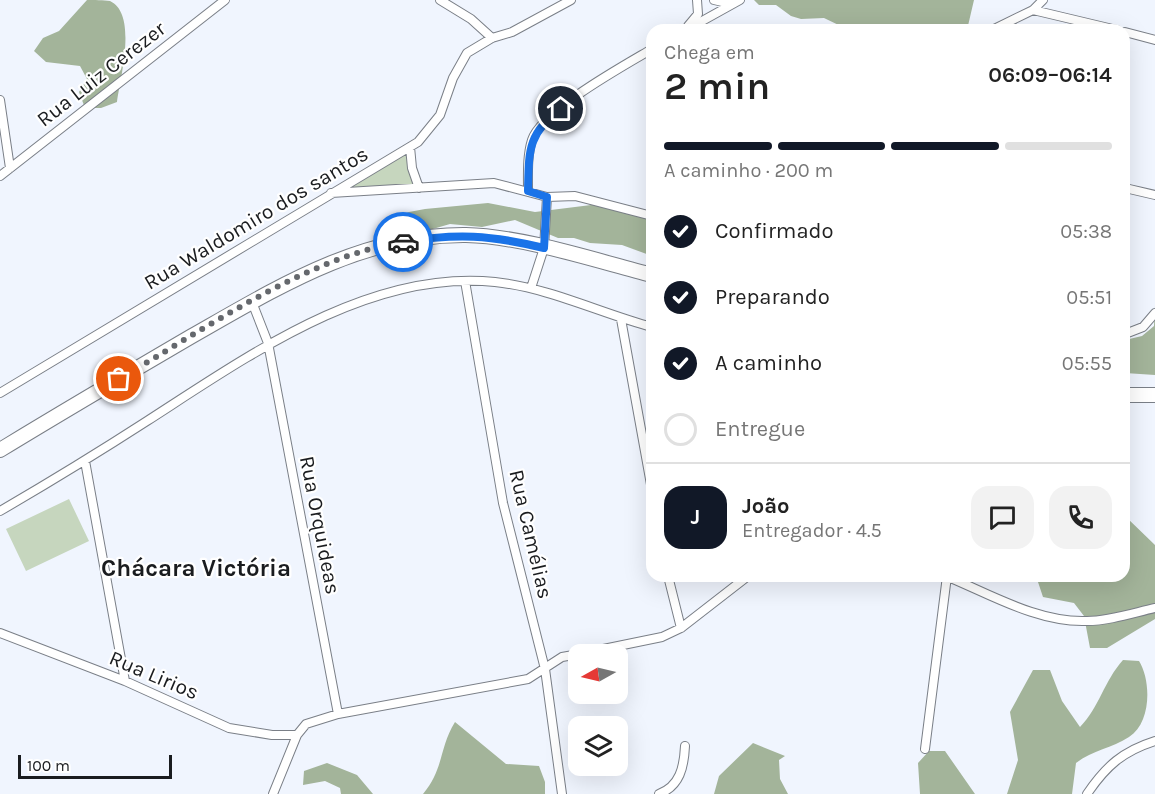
<!DOCTYPE html>
<html lang="pt">
<head>
<meta charset="utf-8">
<style>
  body { margin:0; font-family:Karla,sans-serif; background:#f2f2f2; color:#222; height:100vh; display:flex; flex-direction:column; font-size:22px; white-space:nowrap }
  * { box-sizing:border-box; margin:0 }
  p { font-size:20px; color:#767676 }
  .icon { flex:none; width:33px; height:33px; fill:none; stroke:currentColor; stroke-width:2; stroke-linecap:round; stroke-linejoin:round }
  .map { position:relative; flex:1; overflow:hidden }
  .side { position:absolute; left:646px; top:24px; width:484px; height:558px; display:flex; flex-direction:column; background:#fff; border-radius:18px; box-shadow:0 6px 24px #0002 }
  .side>* { flex:none }
  .needle { width:39px; rotate:262deg }
  .tools { position:absolute; left:568px; top:644px; display:grid; gap:12px }
  .tools a { display:grid; place-items:center; width:60px; height:60px; border-radius:12px; background:#fff; box-shadow:0 6px 24px #0002; font-size:30px }
  .scale { position:absolute; left:18px; bottom:15px; width:154px; box-sizing:border-box; padding-left:6px; border:3px solid #1a1c1f; border-top:0; font-size:16px; line-height:21px; white-space:nowrap; color:#1a1c1f; -webkit-text-stroke:4px #fff; paint-order:stroke }
  .pin { position:absolute; display:grid; place-items:center; width:51px; height:51px; color:#fff; margin:-26px; border:3px solid #fff; border-radius:50%; box-shadow:0 2px 6px #0007 }
  .courier { position:absolute; display:grid; place-items:center; width:60px; height:60px; margin:-30px; border:4px solid #1a73e8; border-radius:50%; background:#fff; color:#222; box-shadow:0 2px 8px #0007 }
  .head em { font-style:normal; font-weight:600 }
  .head div { display:flex; flex-direction:column-reverse }
  .head { display:flex; align-items:center; justify-content:space-between; height:102px; padding:0 18px }
  h1 { font-size:39px; font-weight:600; line-height:45px }
  .bar { display:grid; grid-template-columns:repeat(4,1fr); gap:9px 6px; align-content:center; height:72px; padding:0 18px }
  .bar i { height:8px; border-radius:4px; background:#e0e0e0 }
  .bar .on { background:#111827 }
  .bar p { grid-column:span 4 }
  .line { display:flex; align-items:center; gap:15px; padding:0 18px; border-top:2px solid #e0e0e0 }
  .line div { flex:1 }
  .round { display:grid; place-items:center; flex:none; width:63px; height:63px; border-radius:18px; background:#f2f2f2 }
  ol { padding:0 18px; list-style:none }
  li { display:flex; align-items:center; gap:18px; height:66px }
  li p { margin-inline-start:auto }
  li .icon { padding:6px; border-radius:50%; background:#111827; color:#fff; stroke-width:4 }
  li:last-child { color:#767676 }
  li i { width:33px; height:33px; border:3px solid #e0e0e0; border-radius:50% }
  .map>svg:first-child { display:block }
  .green { fill:#c6d6be }
  .forest { fill:#a3b49a }
  .lines { fill:none; stroke-linecap:round; stroke-linejoin:round }
  .minor-casing { stroke:#7a7f87; stroke-width:10 }
  .primary-casing { stroke:#7a7f87; stroke-width:16 }
  .minor { stroke:#fff; stroke-width:8 }
  .primary { stroke:#fff; stroke-width:14 }
  .done { stroke:#65686d; stroke-width:6; stroke-dasharray:0 10.8 }
  .route { stroke:#1a73e8; stroke-width:8 }
  .labels { text-anchor:middle; stroke-width:4.5; stroke-linejoin:round; paint-order:stroke }
  .street-label { font-size:21px; fill:#1a1c1f; stroke:#fff }
  .quarter-label { font-size:24px; font-weight:bold; fill:#1a1c1f; stroke:#fff }
</style>
</head>
<body>
<div class="map">
<svg width="1155" height="794" viewBox="0 0 1155 794">
  <rect width="100%" height="100%" fill="#f0f5fe"/>
  <path class="green" d="M 408,152 L 415,185 L 342,189 Z
    M 69,499 L 89,541 L 26,571 L 6,529 Z"/>
  <path class="forest" d="M 87,0 C 94,0 104,0 110,1 C 138,14 120,78 117,102 L 101,108 L 85,108 L 79,92 L 87,79 L 80,66 L 46,62 L 34,51 L 43,38 L 59,31 Z
    M 754,0 L 974,0 L 967,30 L 849,30 L 824,18 L 801,19 L 791,16 L 776,5 L 759,5 Z
    M 488,203 L 535,212 L 599,204 L 652,219 L 652,256 L 622,245 L 590,243 L 574,238 L 558,238 L 515,220 L 482,227 L 450,224 L 405,237 L 390,232 L 384,223 L 409,212 L 425,209 Z
    M 1155,306 L 1155,375 L 1125,373 L 1125,340 L 1142,336 L 1154,326 Z
    M 1125,516 L 1155,545 L 1155,619 L 1107,648 L 1090,648 L 1084,616 L 1074,603 L 1043,597 L 1036,576 L 1125,576 Z
    M 1123,660 L 1139,661 C 1151,680 1152,722 1129,737 C 1112,748 1093,750 1076,763 L 1072,794 L 1007,794 L 1018,760 L 1010,712 L 1033,670 L 1050,670 L 1062,701 L 1080,727 C 1099,708 1104,681 1123,660 Z
    M 455,722 L 506,764 L 539,766 L 545,782 L 545,794 L 423,794 C 444,769 439,748 455,722 Z
    M 753,743 L 785,756 L 779,760 L 780,779 L 788,794 L 714,794 L 719,776 Z
    M 929,751 L 945,751 L 975,794 L 920,794 L 918,763 Z
    M 327,763 L 357,775 L 373,794 L 341,794 L 340,788 L 325,781 L 303,785 L 304,771 Z"/>
  <g class="lines">
    <g class="minor-casing">
      <path id="minor" d="M 440,0 L 471,19 L 492,38
        M 714,0 L 731,4
        M 1033,10 L 1117,30
        M 688,26 L 698,14 L 697,0
        M 686,30 L 740,0
        M 992,30 L 1033,10 L 1043,0
        M 1125,32 L 1155,40
        M 0,100 L 10,168
        M 410,147 L 412,168 L 419,188
        M 0,176 L 225,0
        M 1125,188 L 1155,195
        M 528,191 C 528,174 527,156 532,140 C 541,111 625,65 652,49
        M 331,193 L 494,183 L 547,197 L 575,196 L 652,216
        M 465,281 L 503,503 L 545,669 L 562,794
        M 531,288 L 544,248 L 547,197
        M 252,302 L 268,343 L 338,714
        M 621,319 L 652,490
        M 1125,334 L 1143,327 L 1155,313
        M 0,393 L 418,142 L 440,115 L 453,78 L 467,53 L 492,38 L 512,32 L 571,0
        M 85,461 L 125,681
        M 0,511 C 50,482 99,452 147,421 C 248,356 369,269 495,282 C 550,288 600,313 652,327
        M 668,576 L 681,628
        M 946,576 C 990,594 1038,623 1087,621 C 1109,621 1133,613 1155,608
        M 0,633 L 125,681 L 229,728 L 272,735 L 297,735
        M 579,654 L 662,637 L 681,628 L 748,576
        M 925,749 L 947,576
        M 273,794 L 297,735 L 306,724 L 338,714 L 528,679 L 562,657 L 579,654
        M 659,794 C 680,786 684,767 685,746
        M 1087,794 C 1106,766 1123,751 1155,741"/>
    </g>
    <g class="primary-casing">
      <path id="primary" d="M 1125,395 L 1155,395
        M 0,450 C 64,411 127,374 192,336 C 278,287 363,234 466,235 C 522,236 597,261 652,275"/>
    </g>
    <use href="#minor" class="minor"/>
    <use href="#primary" class="primary"/>
  </g>
  <g class="lines">
    <path class="done" d="M 119,379 C 202,331 308,256 403,242"/>
    <path class="route" d="M 403,242 C 457,233 490,235 544,248 L 547,197 L 528,191 C 529,152 527,133 561,109"/>
  </g>
  <g class="labels">
    <g class="street-label">
      <text transform="translate(101 74) rotate(-38)" y="7">Rua Luiz Cerezer</text>
      <text transform="translate(256 218) rotate(-31)" y="7">Rua Waldomiro dos santos</text>
      <text transform="translate(320 525) rotate(79)" y="7">Rua Orquideas</text>
      <text transform="translate(531 534) rotate(77)" y="7">Rua Camélias</text>
      <text transform="translate(154 675) rotate(23)" y="7">Rua Lirios</text>
    </g>
    <g class="quarter-label">
      <text x="196" y="576">Chácara Victória</text>
    </g>
  </g>
</svg>
<div class="tools">
<a><svg class="needle" viewBox="-14 -14 28 28"><path d="M0-13l5 13h-10z" fill="#e53935"/><path d="M0 13l5-13h-10z" fill="#767676"/></svg></a>
<a><svg class="icon" aria-label="layers" viewBox="0 0 24 24"><path d="M12 4l9 5-9 5-9-5zM3 14l9 5 9-5"/></svg></a>
</div>
<div class="scale">100 m</div>
<div class="pin" style="left:119px;top:379px;background:#ea580c"><svg class="icon" aria-label="bag" viewBox="0 0 24 24"><path d="M5 8h14l-1 12H6zM9 8a3 3 0 0 1 6 0"/></svg></div>
<div class="pin" style="left:561px;top:109px;background:#1f2937"><svg class="icon" aria-label="home" viewBox="0 0 24 24"><path d="M3 11l9-7 9 7M6 9v11h12V9"/></svg></div>
<div class="courier" style="left:403px;top:242px"><svg class="icon" aria-label="car" viewBox="0 0 24 24"><path d="M5 17H2v-5l4-1 3-4h7l3 4 3 1v5h-3M9 17h6M6 11h13"/><circle cx="7" cy="17" r="2"/><circle cx="17" cy="17" r="2"/></svg></div>
<section class="side">
<div class="head"><div><h1>2 min</h1><p>Chega em</p></div><em>06:09–06:14</em></div>
<div class="bar"><i class="on"></i><i class="on"></i><i class="on"></i><i></i><p>A caminho · 200 m</p></div>
<ol>
<li><svg class="icon" aria-label="check" viewBox="0 0 24 24"><path d="M5 12l5 5 9-10"/></svg>Confirmado<p>05:38</p></li>
<li><svg class="icon" aria-label="check" viewBox="0 0 24 24"><path d="M5 12l5 5 9-10"/></svg>Preparando<p>05:51</p></li>
<li><svg class="icon" aria-label="check" viewBox="0 0 24 24"><path d="M5 12l5 5 9-10"/></svg>A caminho<p>05:55</p></li>
<li><i></i>Entregue</li>
</ol>
<div class="line" style="height:108px"><b class="round" style="background:#111827;color:#fff">J</b><div><b>João</b><p>Entregador · 4.5</p></div><a class="round"><svg class="icon" aria-label="chat" viewBox="0 0 24 24"><path d="M4 5h16v11H9l-5 4z"/></svg></a><a class="round"><svg class="icon" aria-label="phone" viewBox="0 0 24 24"><path d="M5 4h4l2 5-3 2q2 4 5 5l2-3 5 2v4C11 20 4 13 5 4z"/></svg></a></div>
</section>
</div>
</body>
</html>
